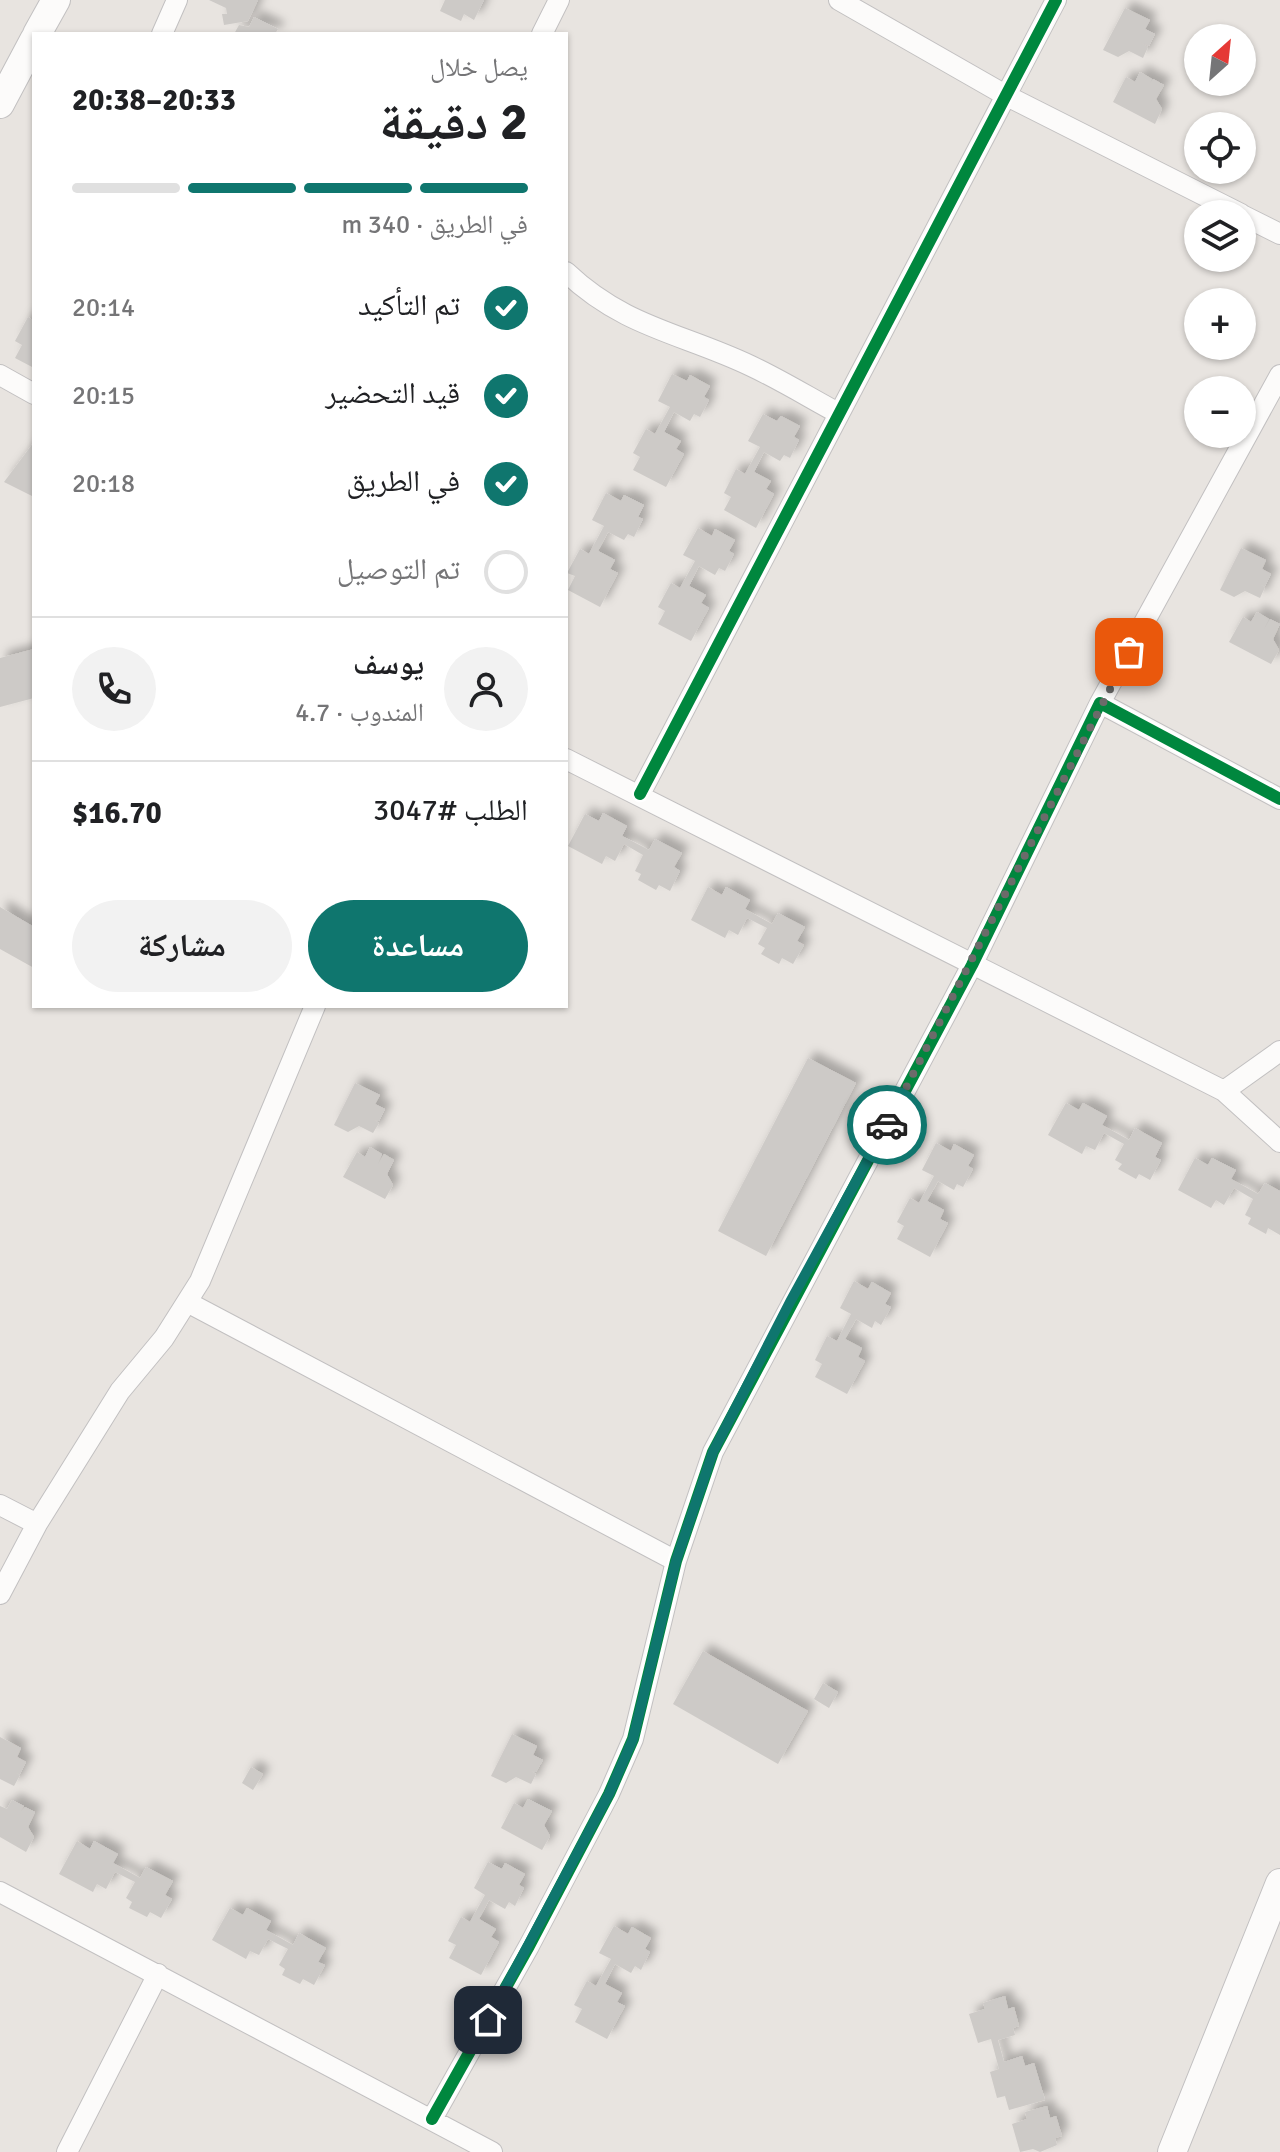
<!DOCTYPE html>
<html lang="ar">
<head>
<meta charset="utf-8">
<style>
  body { margin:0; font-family:Signika,"Noto Naskh Arabic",sans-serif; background:#f2f2f2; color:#202124; direction:rtl; height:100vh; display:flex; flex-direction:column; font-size:30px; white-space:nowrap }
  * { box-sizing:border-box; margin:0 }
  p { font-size:26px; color:#757577 }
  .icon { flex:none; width:44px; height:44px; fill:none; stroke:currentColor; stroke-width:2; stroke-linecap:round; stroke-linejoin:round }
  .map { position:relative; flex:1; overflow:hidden; direction:ltr }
  .sheet { position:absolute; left:32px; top:32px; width:536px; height:976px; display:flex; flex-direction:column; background:#fff; border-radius:0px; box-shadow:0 2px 6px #0004; direction:rtl }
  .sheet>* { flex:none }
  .needle { width:52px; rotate:27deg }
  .tools { position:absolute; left:1184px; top:24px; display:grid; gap:16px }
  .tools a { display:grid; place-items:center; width:72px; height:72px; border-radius:50%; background:#fff; box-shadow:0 2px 6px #0004; font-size:40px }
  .pin { position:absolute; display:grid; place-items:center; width:68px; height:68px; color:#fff; margin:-34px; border-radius:16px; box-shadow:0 4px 12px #0006 }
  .courier { position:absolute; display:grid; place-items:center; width:80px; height:80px; margin:-40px; border:6px solid #0f766e; border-radius:50%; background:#fff; color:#222; box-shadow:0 2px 10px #0007 }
  .headline em { font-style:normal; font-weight:800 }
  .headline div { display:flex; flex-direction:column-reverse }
  .headline { display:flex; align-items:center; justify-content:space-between; height:136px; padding:0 40px }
  h1 { font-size:52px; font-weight:800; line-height:60px }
  .bar { display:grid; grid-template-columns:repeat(4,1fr); gap:12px 8px; align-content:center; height:96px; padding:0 40px }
  .bar i { height:10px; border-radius:6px; background:#e0e0e0 }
  .bar .selected { background:#0f766e }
  .bar p { grid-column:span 4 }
  .line { display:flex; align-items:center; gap:20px; padding:0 40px; border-top:2px solid #e0e0e0 }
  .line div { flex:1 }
  .round { display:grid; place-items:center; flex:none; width:84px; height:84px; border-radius:42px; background:#f2f2f2 }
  ol { padding:0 40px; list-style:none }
  li { display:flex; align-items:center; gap:24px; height:88px }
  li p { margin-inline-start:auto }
  li .icon { padding:8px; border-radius:50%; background:#0f766e; color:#fff; stroke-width:4 }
  li:last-child { color:#757577 }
  li i { width:44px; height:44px; border:4px solid #e0e0e0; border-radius:50% }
  .primary-button { display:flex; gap:16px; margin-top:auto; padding:16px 40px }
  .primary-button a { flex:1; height:92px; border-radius:48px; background:#0f766e; color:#fff; font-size:32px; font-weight:800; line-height:92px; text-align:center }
  .primary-button a+a { background:#f2f2f2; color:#202124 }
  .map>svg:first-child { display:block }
  .building { fill:#cdcac7; filter:url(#shadow) }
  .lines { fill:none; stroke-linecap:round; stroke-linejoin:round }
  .street-casing { stroke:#c2c0c1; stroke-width:22 }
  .secondary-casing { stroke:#c2c0c1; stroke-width:30 }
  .street { stroke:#fcfbfa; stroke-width:20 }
  .secondary { stroke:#fcfbfa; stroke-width:28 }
  .cycleway-casing { stroke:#fff; stroke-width:17 }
  .cycleway { stroke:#00873e; stroke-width:12 }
  .done { stroke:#6c6b6a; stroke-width:8; stroke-dasharray:0 14.4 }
  .route { stroke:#0f766e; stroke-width:10 }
</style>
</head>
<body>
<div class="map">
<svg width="1280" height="2152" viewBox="0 0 1280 2152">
  <defs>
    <filter id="shadow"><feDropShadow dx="7" dy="-7" stdDeviation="4" flood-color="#0004"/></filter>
  </defs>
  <rect width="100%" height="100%" fill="#e8e4e0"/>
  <path class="building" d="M 209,0 L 258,0 L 248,21 L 224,25 L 222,14 L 227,14 L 226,8 Z
    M 445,0 L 484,0 L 474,20 L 464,14 L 461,21 L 440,11 Z
    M 1125,8 L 1150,20 L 1145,29 L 1155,34 L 1149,46 L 1140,42 L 1148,47 L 1143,58 L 1129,51 L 1118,57 L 1103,50 Z
    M 254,17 L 278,29 L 275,34 L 234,34 L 239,25 L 249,27 Z
    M 1140,72 L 1152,79 L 1150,83 L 1153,79 L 1164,85 L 1156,99 L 1162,109 L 1155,124 L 1113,102 L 1126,77 L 1135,82 Z
    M 28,317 L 34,321 L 34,368 L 15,358 L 22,345 L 15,341 Z
    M 672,374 L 687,381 L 690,375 L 710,386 L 704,397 L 709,400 L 700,417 L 694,414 L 690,421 L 674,412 L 664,432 L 681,441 L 676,449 L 684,454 L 666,487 L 633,470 L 640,457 L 633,453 L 646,429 L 655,434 L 670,407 L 658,401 Z
    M 763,414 L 777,421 L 781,416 L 800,426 L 794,437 L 799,440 L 790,458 L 784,455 L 780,461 L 764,452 L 754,472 L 771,481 L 766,489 L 774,494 L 756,528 L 724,510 L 731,497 L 724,493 L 736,469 L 745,474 L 760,447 L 748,441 Z
    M 34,442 L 34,497 L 4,482 Z
    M 606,493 L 621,501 L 624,495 L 644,505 L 638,517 L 643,519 L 634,537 L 628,534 L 624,540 L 608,532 L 598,551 L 615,560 L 610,569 L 618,573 L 600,607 L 568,590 L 575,576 L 567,573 L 580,549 L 589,554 L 604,526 L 592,520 Z
    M 698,528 L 712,536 L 715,529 L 735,540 L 729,551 L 734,554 L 725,571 L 719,568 L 715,575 L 699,566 L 689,586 L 706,595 L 701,603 L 709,608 L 691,641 L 658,624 L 665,611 L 658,607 L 671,583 L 680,588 L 695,561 L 683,555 Z
    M 1241,548 L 1266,560 L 1262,569 L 1271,574 L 1265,586 L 1260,585 L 1265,587 L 1260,598 L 1245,591 L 1234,597 L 1220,590 Z
    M 1257,612 L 1269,619 L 1264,629 L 1270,619 L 1280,624 L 1273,639 L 1279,650 L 1271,664 L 1229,642 L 1243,617 L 1251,622 Z
    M 34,649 L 34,698 L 0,707 L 0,658 Z
    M 603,813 L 627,826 L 622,836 L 649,850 L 655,839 L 682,853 L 674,867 L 680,871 L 670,891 L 659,885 L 656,890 L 638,880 L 641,874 L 635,871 L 643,855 L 624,844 L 615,861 L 606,856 L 602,864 L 568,846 L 585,814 L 599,821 Z
    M 708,887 L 722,895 L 726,887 L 750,900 L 745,909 L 772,924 L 778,913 L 805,927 L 797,941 L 804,945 L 793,964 L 782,958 L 779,964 L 761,954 L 765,948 L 758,944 L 767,928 L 747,918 L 738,935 L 729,930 L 725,938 L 691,920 Z
    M 0,907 L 34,927 L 34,968 L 0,949 Z
    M 808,1058 L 856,1083 L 766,1256 L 718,1231 Z
    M 355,1083 L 380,1095 L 375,1104 L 385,1109 L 379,1121 L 374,1120 L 379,1123 L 373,1133 L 359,1126 L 348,1132 L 334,1125 Z
    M 1066,1103 L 1079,1110 L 1083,1103 L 1107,1116 L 1102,1125 L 1129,1140 L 1135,1128 L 1162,1143 L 1155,1157 L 1161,1160 L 1150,1180 L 1139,1174 L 1136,1179 L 1118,1169 L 1122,1164 L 1115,1160 L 1124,1144 L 1104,1133 L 1095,1150 L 1086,1146 L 1082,1154 L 1048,1135 Z
    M 936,1143 L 951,1151 L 954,1144 L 974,1155 L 968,1166 L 973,1169 L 963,1187 L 957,1184 L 954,1190 L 938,1181 L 927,1201 L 944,1210 L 940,1219 L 948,1223 L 930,1257 L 897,1239 L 904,1226 L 897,1222 L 910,1198 L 919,1203 L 934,1176 L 922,1170 Z
    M 370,1147 L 382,1154 L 378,1164 L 384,1154 L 394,1160 L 387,1174 L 393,1185 L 385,1199 L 343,1177 L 357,1152 L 365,1157 Z
    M 1195,1158 L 1208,1165 L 1212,1158 L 1236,1170 L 1231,1179 L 1258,1194 L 1265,1183 L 1280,1191 L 1280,1235 L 1268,1228 L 1266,1234 L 1248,1224 L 1251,1218 L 1245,1215 L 1253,1199 L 1234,1188 L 1224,1205 L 1216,1200 L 1211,1208 L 1178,1190 Z
    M 854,1281 L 868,1289 L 872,1282 L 891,1293 L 885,1304 L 891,1307 L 881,1325 L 875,1321 L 872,1328 L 856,1319 L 845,1339 L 862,1348 L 858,1357 L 865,1361 L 847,1394 L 815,1377 L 822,1364 L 815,1360 L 827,1336 L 837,1341 L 851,1314 L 840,1308 Z
    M 703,1651 L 808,1711 L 778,1764 L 673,1704 Z
    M 823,1683 L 838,1692 L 829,1708 L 814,1699 Z
    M 512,1734 L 537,1746 L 533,1755 L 543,1760 L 536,1772 L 531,1771 L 536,1774 L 531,1784 L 516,1777 L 506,1783 L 491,1776 Z
    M 0,1737 L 21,1748 L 17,1757 L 26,1762 L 20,1774 L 15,1773 L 20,1775 L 14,1786 L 0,1779 Z
    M 251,1767 L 263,1774 L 253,1790 L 242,1783 Z
    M 528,1799 L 552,1811 L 544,1825 L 550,1836 L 542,1850 L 501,1828 L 514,1803 L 523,1808 Z
    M 12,1800 L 24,1806 L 21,1811 L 25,1807 L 35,1812 L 28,1827 L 34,1837 L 26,1852 L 0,1837 L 0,1806 L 7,1809 Z
    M 77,1841 L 90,1849 L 94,1841 L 118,1854 L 113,1863 L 140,1878 L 146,1867 L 173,1881 L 165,1895 L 172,1899 L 161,1918 L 150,1912 L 147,1917 L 129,1908 L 132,1902 L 126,1898 L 135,1882 L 115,1872 L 106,1889 L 97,1884 L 93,1892 L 59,1874 Z
    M 488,1862 L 502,1869 L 505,1863 L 525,1874 L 519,1885 L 524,1888 L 515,1906 L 509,1902 L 505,1909 L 489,1900 L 479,1919 L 496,1929 L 491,1937 L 499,1942 L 481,1975 L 449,1958 L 456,1945 L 448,1941 L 461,1917 L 470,1922 L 485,1895 L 474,1888 Z
    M 230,1908 L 243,1915 L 247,1908 L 271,1921 L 266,1930 L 293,1945 L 299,1933 L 326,1948 L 318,1962 L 325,1965 L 314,1985 L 303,1979 L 300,1984 L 282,1975 L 285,1969 L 279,1965 L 288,1949 L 268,1939 L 259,1955 L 250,1951 L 246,1959 L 212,1940 Z
    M 614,1926 L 628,1934 L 632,1927 L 651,1938 L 645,1949 L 650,1952 L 641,1970 L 635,1966 L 631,1973 L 615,1964 L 605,1984 L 622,1993 L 617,2002 L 625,2006 L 607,2039 L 575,2022 L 582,2009 L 574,2005 L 587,1981 L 596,1986 L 611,1959 L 599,1953 Z
    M 1005,1996 L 1008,2009 L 1014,2007 L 1019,2026 L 1013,2028 L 1015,2035 L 998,2040 L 1004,2062 L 1022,2056 L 1025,2066 L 1034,2063 L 1045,2100 L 1009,2110 L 1005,2096 L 997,2098 L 990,2072 L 999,2069 L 991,2039 L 978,2043 L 969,2014 L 985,2009 L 983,2003 Z
    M 1047,2106 L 1050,2118 L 1056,2116 L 1062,2136 L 1055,2138 L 1057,2145 L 1040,2152 L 1033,2149 L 1020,2152 L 1012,2124 L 1027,2119 L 1025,2112 Z"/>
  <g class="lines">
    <g class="street-casing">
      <path id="street" d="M 839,0 L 1007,96 L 1241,214
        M 162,34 L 177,0
        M 542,34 L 559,0
        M 1242,215 L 1280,234
        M 566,272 C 625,328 682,333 751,366 C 781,380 810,398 838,413
        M 0,375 L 34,394
        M 1100,703 L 1280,375
        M 566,759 L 1224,1091 L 1280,1051
        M 640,794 L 1056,0
        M 1224,1091 L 1280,1142
        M 187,1302 L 676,1561
        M 0,1505 L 37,1524
        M 0,1594 L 37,1524 L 120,1391 L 164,1338 L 200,1281 L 315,1006
        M 0,1892 L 492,2152
        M 432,2119 L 529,1946 L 609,1794 L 633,1739 L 676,1561 L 713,1452 L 972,965 L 1100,703 L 1280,799
        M 67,2152 L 158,1974"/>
    </g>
    <g class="secondary-casing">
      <path id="secondary" d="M 37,34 L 56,0
        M 0,104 L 34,40
        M 1172,2152 L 1280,1883"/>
    </g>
    <use href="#street" class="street"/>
    <use href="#secondary" class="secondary"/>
    <g class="cycleway-casing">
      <path id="cycleway" d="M 640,794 L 1056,0
        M 432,2119 L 529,1946 L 609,1794 L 633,1739 L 676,1561 L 713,1452 L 972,965 L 1100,703 L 1280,799"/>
    </g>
    <use href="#cycleway" class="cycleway"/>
  </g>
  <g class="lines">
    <path class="done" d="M 887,1125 L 1129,652"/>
    <path class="route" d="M 488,2020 L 609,1794 L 633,1739 L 676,1561 L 713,1452 L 790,1302 L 887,1125"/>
  </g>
</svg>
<div class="tools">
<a><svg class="needle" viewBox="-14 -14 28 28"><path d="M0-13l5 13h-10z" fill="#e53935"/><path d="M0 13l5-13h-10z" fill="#757577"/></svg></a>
<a><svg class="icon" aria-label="locate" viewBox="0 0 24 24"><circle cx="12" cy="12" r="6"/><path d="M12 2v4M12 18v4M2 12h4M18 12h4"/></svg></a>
<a><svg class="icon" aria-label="layers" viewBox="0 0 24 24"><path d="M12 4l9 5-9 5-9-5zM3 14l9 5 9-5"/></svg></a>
<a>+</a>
<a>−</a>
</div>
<div class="pin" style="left:1129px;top:652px;background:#ea580c"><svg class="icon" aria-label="bag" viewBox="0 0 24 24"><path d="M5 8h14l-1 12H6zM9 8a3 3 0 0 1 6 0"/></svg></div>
<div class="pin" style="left:488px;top:2020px;background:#1f2937"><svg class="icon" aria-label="home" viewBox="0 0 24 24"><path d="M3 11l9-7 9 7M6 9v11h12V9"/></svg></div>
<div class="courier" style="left:887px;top:1125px"><svg class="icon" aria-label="car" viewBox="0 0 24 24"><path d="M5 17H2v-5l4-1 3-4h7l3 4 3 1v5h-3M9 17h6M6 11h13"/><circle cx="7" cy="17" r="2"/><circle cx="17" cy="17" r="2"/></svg></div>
<section class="sheet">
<div class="headline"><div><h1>2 دقيقة</h1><p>يصل خلال</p></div><em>20:33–20:38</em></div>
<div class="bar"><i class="selected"></i><i class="selected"></i><i class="selected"></i><i></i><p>في الطريق · 340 m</p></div>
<ol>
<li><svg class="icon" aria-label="check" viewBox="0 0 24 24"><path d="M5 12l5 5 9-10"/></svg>تم التأكيد<p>20:14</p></li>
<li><svg class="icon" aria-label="check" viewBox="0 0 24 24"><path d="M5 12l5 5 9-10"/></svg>قيد التحضير<p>20:15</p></li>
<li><svg class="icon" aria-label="check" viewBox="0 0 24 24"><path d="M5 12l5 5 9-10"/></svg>في الطريق<p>20:18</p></li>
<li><i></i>تم التوصيل</li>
</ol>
<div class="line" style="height:144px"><a class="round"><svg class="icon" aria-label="person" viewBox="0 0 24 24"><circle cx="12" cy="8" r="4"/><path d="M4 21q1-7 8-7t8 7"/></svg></a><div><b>يوسف</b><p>المندوب · 4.7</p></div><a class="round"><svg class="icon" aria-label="phone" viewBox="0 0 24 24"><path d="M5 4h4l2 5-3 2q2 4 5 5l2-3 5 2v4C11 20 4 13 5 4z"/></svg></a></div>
<div class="line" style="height:104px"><div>الطلب #3047</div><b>$16.70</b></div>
<div class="primary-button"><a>مساعدة</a><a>مشاركة</a></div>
</section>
</div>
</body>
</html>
